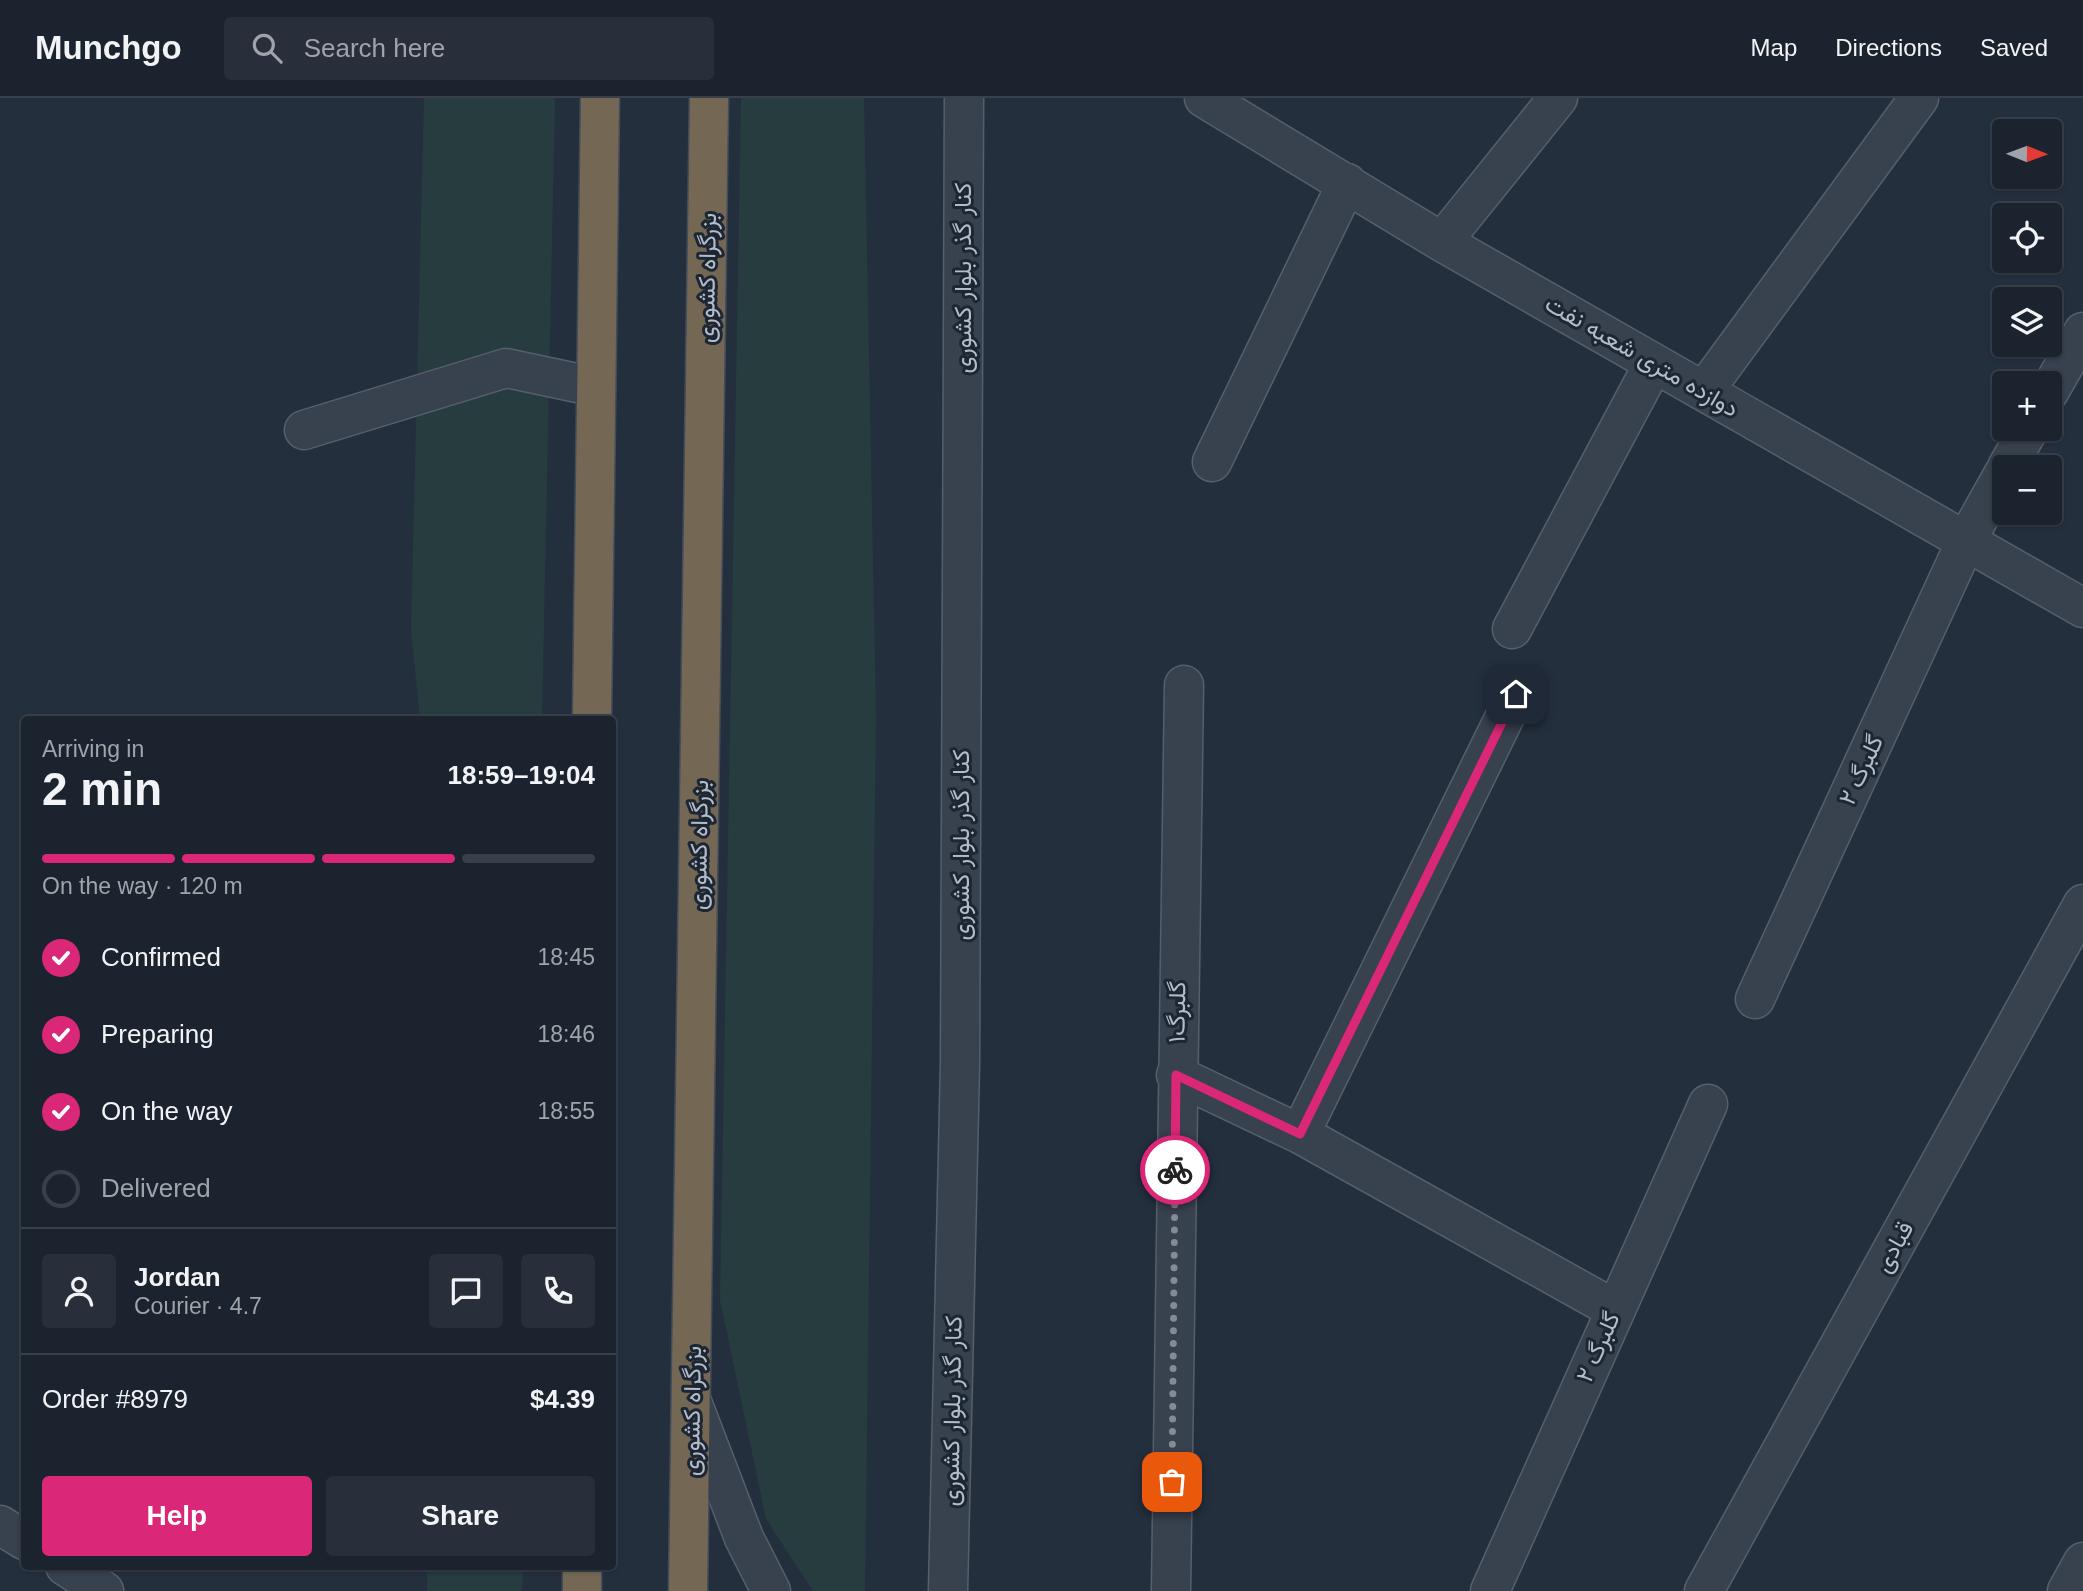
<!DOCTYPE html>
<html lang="en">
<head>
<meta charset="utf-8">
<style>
  body { margin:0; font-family:Helvetica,Vazirmatn,sans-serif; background:#282f3a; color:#f1f3f6; height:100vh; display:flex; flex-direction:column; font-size:26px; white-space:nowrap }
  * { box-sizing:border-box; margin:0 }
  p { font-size:23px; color:#a0a4aa }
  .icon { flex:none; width:38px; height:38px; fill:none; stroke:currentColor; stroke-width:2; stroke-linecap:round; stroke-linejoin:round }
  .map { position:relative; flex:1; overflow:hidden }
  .sheet { position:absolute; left:21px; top:618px; width:595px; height:854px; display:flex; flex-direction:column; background:#1b232e; border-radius:7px; box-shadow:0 2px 5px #0004,0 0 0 2px #39404a }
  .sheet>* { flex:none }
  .needle { width:46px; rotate:91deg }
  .buttons { position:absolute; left:1992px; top:21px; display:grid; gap:14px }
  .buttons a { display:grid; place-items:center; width:70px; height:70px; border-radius:7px; background:#1b232e; box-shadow:0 2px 5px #0004,0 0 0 2px #39404a; font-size:35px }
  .pin { position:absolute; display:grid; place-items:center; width:60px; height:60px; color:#fff; margin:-30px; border-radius:14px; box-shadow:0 4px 10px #0006 }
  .courier { position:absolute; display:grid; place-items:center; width:70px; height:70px; margin:-35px; border:5px solid #db2777; border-radius:50%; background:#fff; color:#222; box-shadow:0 2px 9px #0007 }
  .headline em { font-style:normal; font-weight:700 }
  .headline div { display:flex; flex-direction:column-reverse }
  .headline { display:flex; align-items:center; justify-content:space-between; height:119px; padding:0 21px }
  h1 { font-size:46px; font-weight:700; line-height:52px }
  .bar { display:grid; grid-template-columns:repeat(4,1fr); gap:10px 7px; align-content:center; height:84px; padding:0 21px }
  .bar i { height:9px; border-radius:5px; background:#39404a }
  .bar .on { background:#db2777 }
  .bar p { grid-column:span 4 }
  .line { display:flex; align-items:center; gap:18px; padding:0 21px; border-top:2px solid #39404a }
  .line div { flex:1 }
  .round { display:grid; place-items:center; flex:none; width:74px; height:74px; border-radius:7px; background:#282f3a }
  ol { padding:0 21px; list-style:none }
  li { display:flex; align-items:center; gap:21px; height:77px }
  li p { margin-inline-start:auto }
  li .icon { padding:7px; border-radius:50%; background:#db2777; color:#fff; stroke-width:4 }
  li:last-child { color:#a0a4aa }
  li i { width:38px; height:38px; border:4px solid #39404a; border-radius:50% }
  .button { display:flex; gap:14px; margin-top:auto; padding:14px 21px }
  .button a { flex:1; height:80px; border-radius:7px; background:#db2777; color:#fff; font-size:28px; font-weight:700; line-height:80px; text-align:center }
  .button a+a { background:#282f3a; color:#f1f3f6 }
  header { display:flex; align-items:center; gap:42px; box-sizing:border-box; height:98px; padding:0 35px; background:#1b232e; border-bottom:2px solid #39404a }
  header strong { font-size:33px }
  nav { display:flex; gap:38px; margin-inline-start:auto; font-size:24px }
  .search { width:490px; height:63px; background:#282f3a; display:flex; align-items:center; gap:18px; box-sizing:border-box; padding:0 24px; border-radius:7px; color:#a0a4aa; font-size:26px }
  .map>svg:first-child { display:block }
  .green { fill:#263c3f }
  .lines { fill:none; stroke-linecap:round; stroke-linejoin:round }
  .minor-casing { stroke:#565f6c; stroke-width:41 }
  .highway-casing { stroke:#434c59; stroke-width:41 }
  .minor { stroke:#38414e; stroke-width:38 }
  .highway { stroke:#746855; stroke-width:38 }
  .done { stroke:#828b98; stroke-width:7; stroke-dasharray:0 12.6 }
  .route { stroke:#db2777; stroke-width:9 }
  .labels { text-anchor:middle; stroke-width:6; stroke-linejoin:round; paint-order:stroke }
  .street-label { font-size:24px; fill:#b4bcc9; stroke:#1d2633 }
</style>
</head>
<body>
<header>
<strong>Munchgo</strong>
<div class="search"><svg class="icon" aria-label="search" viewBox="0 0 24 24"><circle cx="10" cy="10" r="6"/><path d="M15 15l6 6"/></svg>Search here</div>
<nav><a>Map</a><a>Directions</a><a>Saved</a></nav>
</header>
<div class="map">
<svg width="2083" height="1493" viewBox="0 0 2083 1493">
  <rect width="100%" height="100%" fill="#242f3e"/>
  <path class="green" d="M 424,0 L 555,0 L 542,621 L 420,621 L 411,531 Z
    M 741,0 L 864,0 L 876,618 L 865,1493 L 813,1493 L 766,1421 L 720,1202 Z
    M 427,1468 L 523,1468 L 522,1493 L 427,1493 Z"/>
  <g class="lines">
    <g class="minor-casing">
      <path id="minor" d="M 1204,0 L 1442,144 L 2083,510
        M 1442,144 L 1558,0
        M 1704,293 L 1919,0
        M 2049,294 L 2083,234
        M 304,332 L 506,270 L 596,289
        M 1212,364 L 1347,85
        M 2007,369 L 2029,331
        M 1512,531 L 1654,265
        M 1755,901 L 1966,443 L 2004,375
        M 1176,977 L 1300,1036 L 1614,1211
        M 1300,1036 L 1516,596
        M 692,1304 L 744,1440 L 771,1493
        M 0,1427 L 24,1442
        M 65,1468 L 104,1493
        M 948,1493 L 960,966 L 964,0
        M 1171,1493 L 1184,587
        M 1490,1493 L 1708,1006
        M 1704,1493 L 2083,806
        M 2067,1493 L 2083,1464"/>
    </g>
    <g class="highway-casing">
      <path id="highway" d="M 592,621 L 600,0
        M 582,1493 L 582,1468
        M 688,1493 L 709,0"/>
    </g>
    <use href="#minor" class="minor"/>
    <use href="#highway" class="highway"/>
  </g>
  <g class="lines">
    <path class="done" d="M 1172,1384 L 1175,1072"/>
    <path class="route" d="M 1175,1072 L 1176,977 L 1300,1036 L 1516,596"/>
  </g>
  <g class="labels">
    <g class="street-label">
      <text transform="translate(707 180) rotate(-89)" y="8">بزرگراه کشوری</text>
      <text transform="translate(963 180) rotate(-90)" y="8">کنار گذر بلوار کشوری</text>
      <text transform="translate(1642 258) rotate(30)" y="8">دوازده متری شعبه نفت</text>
      <text transform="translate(1861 672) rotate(-65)" y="8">گلبرگ ۲</text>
      <text transform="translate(699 747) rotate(-89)" y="8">بزرگراه کشوری</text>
      <text transform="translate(961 747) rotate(-90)" y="8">کنار گذر بلوار کشوری</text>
      <text transform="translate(1177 914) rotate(-89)" y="8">گلبرگ۱</text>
      <text transform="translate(1894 1149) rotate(-61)" y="8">قبادی</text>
      <text transform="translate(1598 1249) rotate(-66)" y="8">گلبرگ ۲</text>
      <text transform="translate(692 1313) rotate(-89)" y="8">بزرگراه کشوری</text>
      <text transform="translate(952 1313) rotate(-89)" y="8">کنار گذر بلوار کشوری</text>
    </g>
  </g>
</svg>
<div class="buttons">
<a><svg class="needle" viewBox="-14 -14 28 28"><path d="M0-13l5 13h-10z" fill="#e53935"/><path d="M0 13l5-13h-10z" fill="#a0a4aa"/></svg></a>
<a><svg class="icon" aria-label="locate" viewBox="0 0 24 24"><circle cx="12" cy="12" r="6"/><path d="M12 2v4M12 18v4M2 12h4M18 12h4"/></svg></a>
<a><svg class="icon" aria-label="layers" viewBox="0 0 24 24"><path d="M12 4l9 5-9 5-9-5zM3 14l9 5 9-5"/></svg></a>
<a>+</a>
<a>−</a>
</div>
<div class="pin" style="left:1172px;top:1384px;background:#ea580c"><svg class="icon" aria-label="bag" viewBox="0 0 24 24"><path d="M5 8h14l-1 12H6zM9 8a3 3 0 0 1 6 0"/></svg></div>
<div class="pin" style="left:1516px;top:596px;background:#1f2937"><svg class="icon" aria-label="home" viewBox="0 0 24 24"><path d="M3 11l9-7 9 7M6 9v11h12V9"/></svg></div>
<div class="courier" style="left:1175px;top:1072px"><svg class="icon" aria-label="bike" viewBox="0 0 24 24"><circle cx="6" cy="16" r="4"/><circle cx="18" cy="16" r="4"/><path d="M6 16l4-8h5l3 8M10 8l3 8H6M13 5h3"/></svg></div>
<section class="sheet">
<div class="headline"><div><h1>2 min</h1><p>Arriving in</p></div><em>18:59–19:04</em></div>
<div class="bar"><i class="on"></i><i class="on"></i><i class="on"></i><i></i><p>On the way · 120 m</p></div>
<ol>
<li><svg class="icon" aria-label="check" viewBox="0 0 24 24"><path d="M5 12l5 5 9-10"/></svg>Confirmed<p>18:45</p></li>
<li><svg class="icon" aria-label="check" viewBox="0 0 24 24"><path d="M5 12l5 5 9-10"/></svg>Preparing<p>18:46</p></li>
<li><svg class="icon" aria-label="check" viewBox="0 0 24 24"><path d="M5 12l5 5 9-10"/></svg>On the way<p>18:55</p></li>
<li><i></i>Delivered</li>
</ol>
<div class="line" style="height:126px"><a class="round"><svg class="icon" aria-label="person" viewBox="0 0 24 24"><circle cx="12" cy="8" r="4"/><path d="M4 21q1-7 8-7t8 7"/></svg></a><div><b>Jordan</b><p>Courier · 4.7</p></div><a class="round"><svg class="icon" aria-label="chat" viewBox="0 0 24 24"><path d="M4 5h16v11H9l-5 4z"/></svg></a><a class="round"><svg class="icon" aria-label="phone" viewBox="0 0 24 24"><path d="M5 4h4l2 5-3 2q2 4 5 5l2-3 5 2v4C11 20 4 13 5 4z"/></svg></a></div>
<div class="line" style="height:91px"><div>Order #8979</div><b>$4.39</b></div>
<div class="button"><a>Help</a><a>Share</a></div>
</section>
</div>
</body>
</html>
